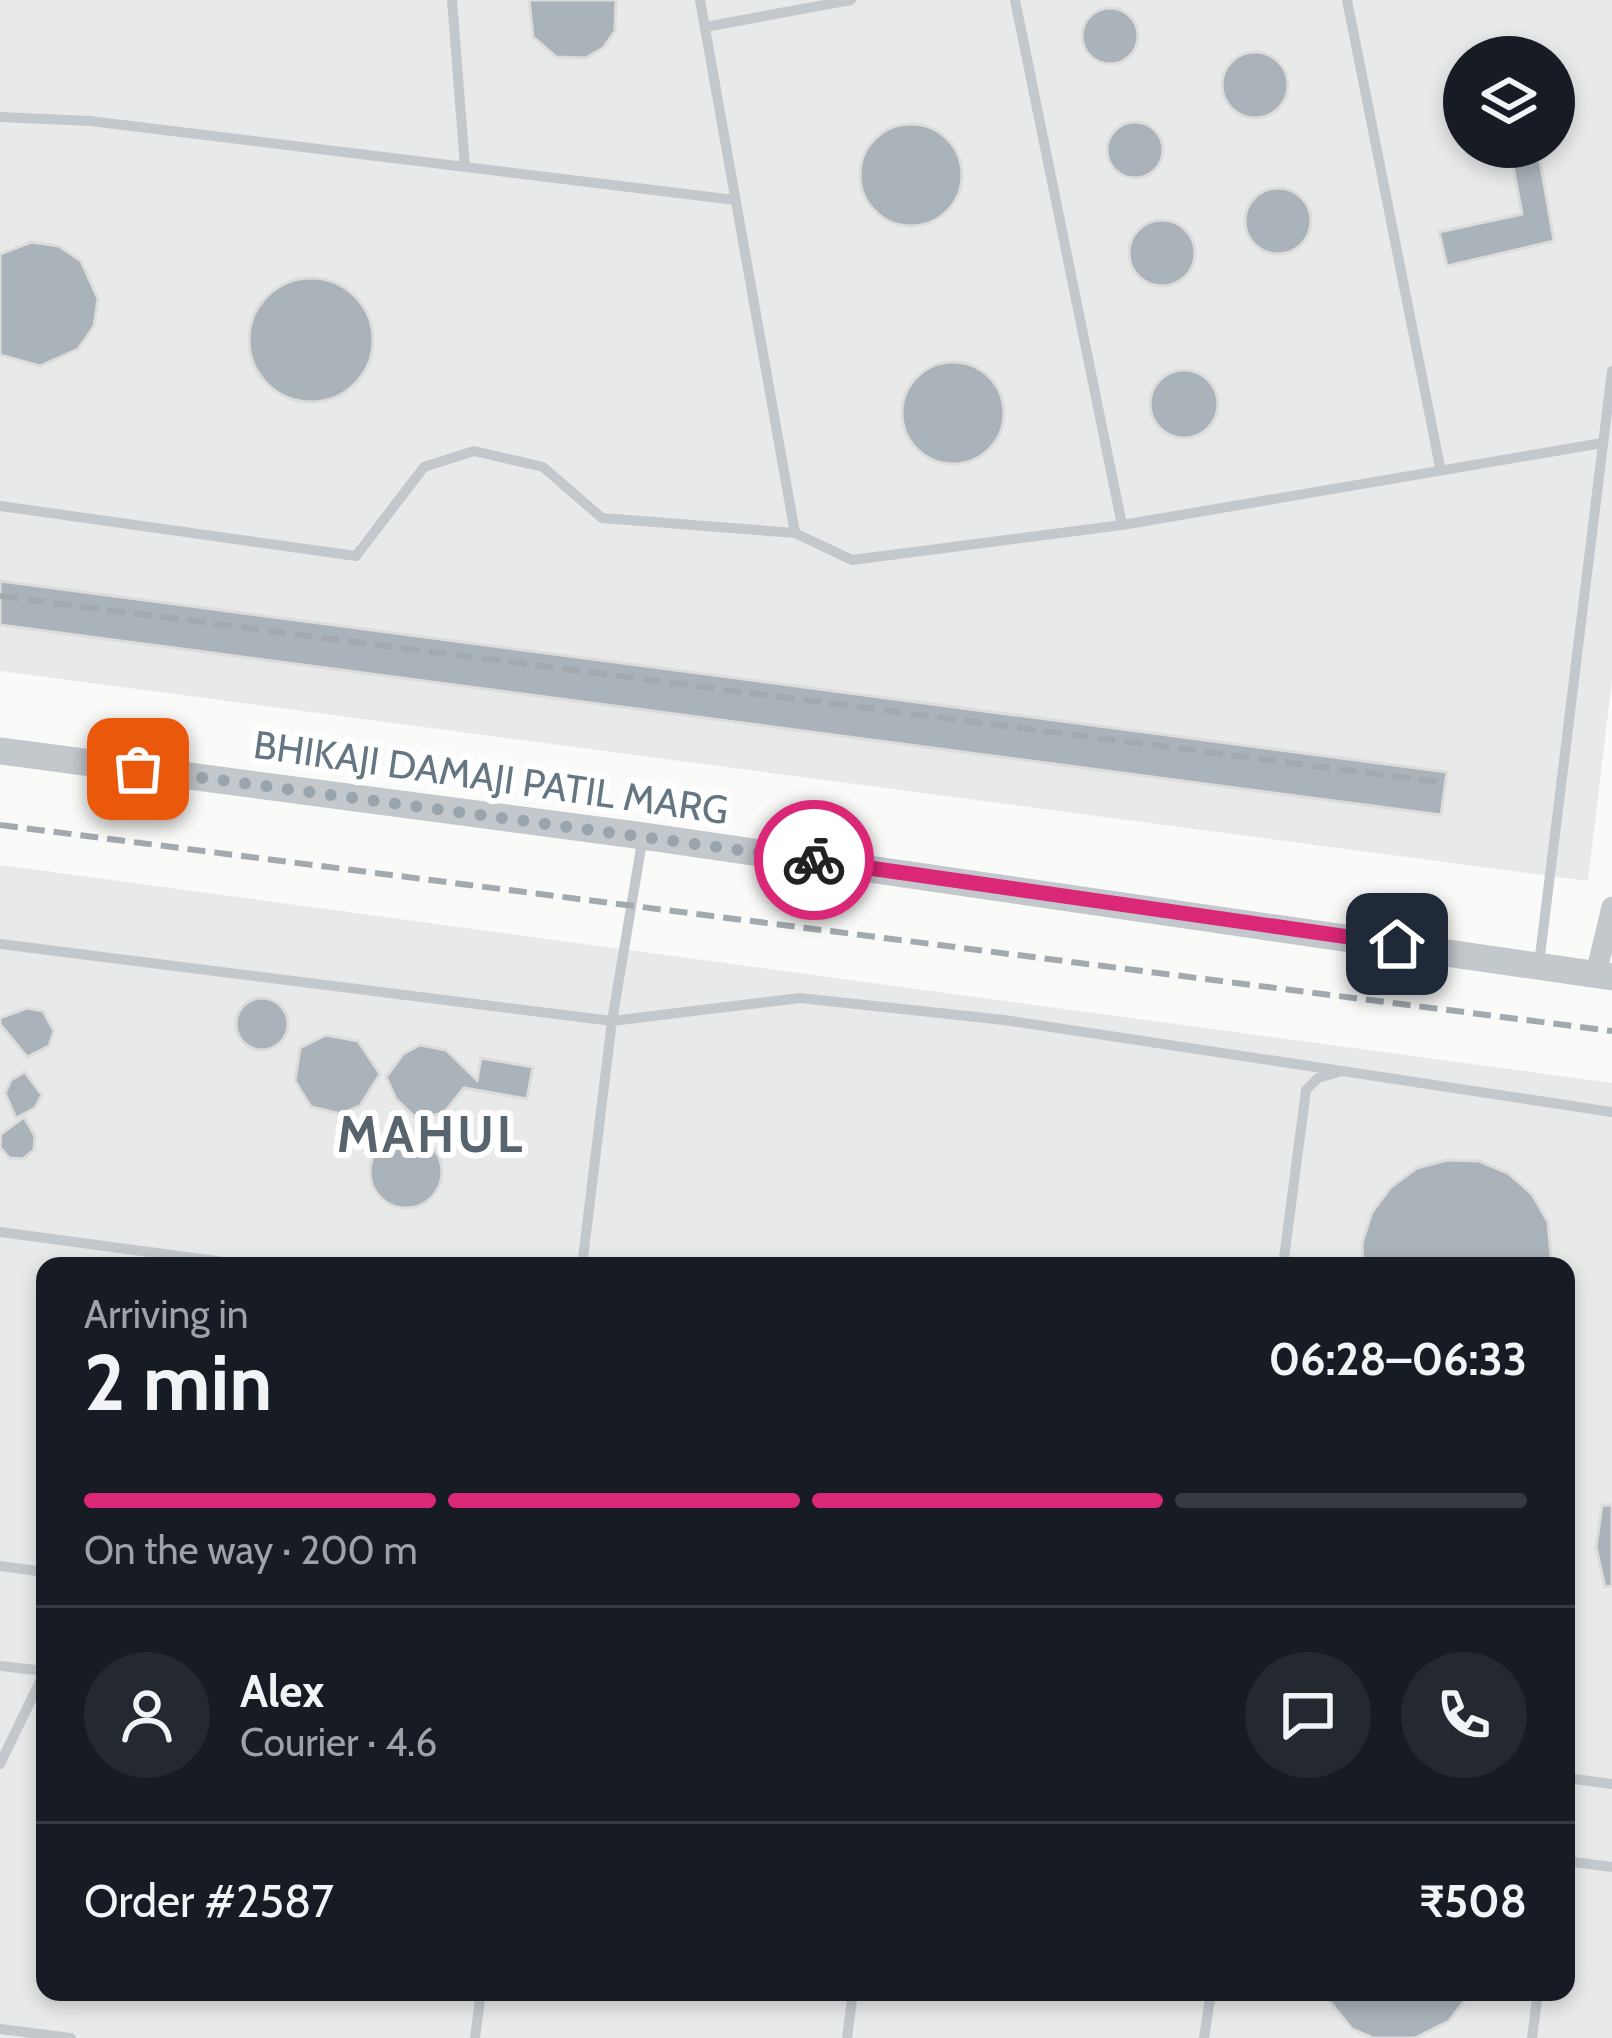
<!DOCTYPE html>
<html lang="en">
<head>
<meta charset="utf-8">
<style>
  body { margin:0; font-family:Cabin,sans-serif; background:#242831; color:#f1f3f6; height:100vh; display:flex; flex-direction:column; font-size:45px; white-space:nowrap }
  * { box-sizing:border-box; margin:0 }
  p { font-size:39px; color:#9ea1a6 }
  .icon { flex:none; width:66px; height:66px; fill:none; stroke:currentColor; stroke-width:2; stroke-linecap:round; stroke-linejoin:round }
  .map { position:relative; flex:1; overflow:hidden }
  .drawer { position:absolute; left:36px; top:1257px; width:1539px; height:744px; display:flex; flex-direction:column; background:#171b24; border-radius:24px; box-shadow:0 6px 18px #0003 }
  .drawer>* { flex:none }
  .buttons { position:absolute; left:1443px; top:36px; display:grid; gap:24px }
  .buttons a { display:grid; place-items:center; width:132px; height:132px; border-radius:50%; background:#171b24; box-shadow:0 6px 18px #0003; font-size:60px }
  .pin { position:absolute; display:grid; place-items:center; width:102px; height:102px; color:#fff; margin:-51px; border-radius:24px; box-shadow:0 6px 18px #0006 }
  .courier { position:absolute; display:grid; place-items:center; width:120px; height:120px; margin:-60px; border:9px solid #db2777; border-radius:50%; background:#fff; color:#222; box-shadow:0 3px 15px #0007 }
  .head em { font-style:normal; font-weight:700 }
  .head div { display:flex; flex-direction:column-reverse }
  .head { display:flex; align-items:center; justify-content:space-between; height:204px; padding:0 48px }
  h1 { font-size:78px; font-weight:700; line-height:90px }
  .bar { display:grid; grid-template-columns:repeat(4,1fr); gap:18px 12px; align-content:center; height:144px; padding:0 48px }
  .bar i { height:15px; border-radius:9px; background:#363941 }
  .bar .on { background:#db2777 }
  .bar p { grid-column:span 4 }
  .line { display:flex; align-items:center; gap:30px; padding:0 48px; border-top:3px solid #363941 }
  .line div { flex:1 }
  .round { display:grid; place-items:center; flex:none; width:126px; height:126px; border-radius:63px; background:#242831 }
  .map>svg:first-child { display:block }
  .built { fill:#e8e9e9; fill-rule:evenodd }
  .building { fill:#aab3b9; stroke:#dcdcda; stroke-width:3 }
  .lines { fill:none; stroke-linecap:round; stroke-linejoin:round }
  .service { stroke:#c3c8cc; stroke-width:10 }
  .minor { stroke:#c3c8cc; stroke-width:21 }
  .tertiary { stroke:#c3c8cc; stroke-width:27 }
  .rail { stroke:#a2aab0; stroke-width:6; stroke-dasharray:18 9; stroke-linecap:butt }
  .done { stroke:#99a4ac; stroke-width:12; stroke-dasharray:0 21.6 }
  .route { stroke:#db2777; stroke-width:15 }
  .labels { text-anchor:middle; stroke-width:12; stroke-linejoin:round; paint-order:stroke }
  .street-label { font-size:39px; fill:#657683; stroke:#fff }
  .district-label { font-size:51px; font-weight:bold; letter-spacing:3px; fill:#57646e; stroke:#fff }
</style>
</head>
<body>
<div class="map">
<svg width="1612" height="2038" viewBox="0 0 1612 2038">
  <rect width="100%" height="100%" fill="#fafaf8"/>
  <path class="built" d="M 0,0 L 1612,0 L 1612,680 L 1588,881 L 0,671 ZM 1464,57 L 1554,57 L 1554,147 L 1464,147 Z
    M 0,865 L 1612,1083 L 1612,2038 L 0,2038 ZM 45,1266 L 1566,1266 L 1566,1992 L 45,1992 Z"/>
  <path class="building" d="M 529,0 L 616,0 L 615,31 L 603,48 L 586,58 L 556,57 L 533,37 Z
    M1082 36a28 28 0 1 1 56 0a28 28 0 1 1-56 0Z
    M1222 85a33 33 0 1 1 66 0a33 33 0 1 1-66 0Z
    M1107 150a28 28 0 1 1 56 0a28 28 0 1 1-56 0Z
    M860 175a51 51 0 1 1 102 0a51 51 0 1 1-102 0Z
    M 1540,160 L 1554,241 L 1447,266 L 1439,232 L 1522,214 L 1513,166 Z
    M1245 221a33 33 0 1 1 66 0a33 33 0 1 1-66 0Z
    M1129 253a33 33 0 1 1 66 0a33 33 0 1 1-66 0Z
    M 31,242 L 59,246 L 81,261 L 98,299 L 94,326 L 78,349 L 40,366 L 0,355 L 0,254 Z
    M249 340a62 62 0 1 1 124 0a62 62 0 1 1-124 0Z
    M902 413a51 51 0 1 1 102 0a51 51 0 1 1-102 0Z
    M1150 404a34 34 0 1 1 68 0a34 34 0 1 1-68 0Z
    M 0,581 L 1447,772 L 1441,815 L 0,625 Z
    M236 1024a26 26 0 1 1 52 0a26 26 0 1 1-52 0Z
    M 27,1008 L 43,1011 L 54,1031 L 49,1046 L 27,1057 L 0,1024 L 0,1018 Z
    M 326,1035 L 358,1041 L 380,1074 L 360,1106 L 341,1114 L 311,1107 L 295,1081 L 300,1048 Z
    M 420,1045 L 446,1050 L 477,1080 L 481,1058 L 533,1067 L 527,1099 L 464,1088 L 444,1113 L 417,1119 L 396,1099 L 386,1077 L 403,1054 Z
    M 25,1072 L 42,1095 L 35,1108 L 16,1118 L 5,1093 L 11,1080 Z
    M 24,1117 L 35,1136 L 34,1150 L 23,1159 L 9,1158 L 0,1147 L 1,1134 Z
    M370 1172a36 36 0 1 1 72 0a36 36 0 1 1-72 0Z
    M 1447,1160 L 1479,1161 L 1508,1173 L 1532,1194 L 1548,1222 L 1552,1266 L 1363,1266 L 1362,1243 L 1372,1212 L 1391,1187 L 1417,1168 Z
    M 1602,1505 L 1612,1505 L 1612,1586 L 1605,1587 L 1596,1547 Z
    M 1322,1992 L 1471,1992 L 1449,2021 L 1415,2038 L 1373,2038 L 1352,2029 Z"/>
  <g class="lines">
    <path class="service" d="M 452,0 L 465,167
      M 700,0 L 795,533
      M 1015,0 L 1122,525
      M 1347,0 L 1440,467
      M 705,27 L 851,0
      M 0,117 L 90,121 L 735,200
      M 0,506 L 356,556 L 424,467 L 474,451 L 543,467 L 602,518 L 795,533 L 852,560 L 1122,525 L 1602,443
      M 0,944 L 612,1021 L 800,998 L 1004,1020 L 1342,1071
      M 1539,964 L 1612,371
      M 0,1232 L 253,1266
      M 582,1266 L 612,1021 L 643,836
      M 1283,1266 L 1306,1090 L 1318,1078 L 1342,1071 L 1612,1112
      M 0,1566 L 45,1572
      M 0,1666 L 45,1671
      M 0,1764 L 45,1671
      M 1566,1778 L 1612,1784
      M 1566,1861 L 1612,1867
      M 0,2029 L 71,2038
      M 475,2038 L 481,1992
      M 847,2038 L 853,1992
      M 1204,2038 L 1211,1992
      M 1532,2038 L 1538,1992"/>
    <path class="minor" d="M 1596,974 L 1612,907"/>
    <path class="tertiary" d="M 0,751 L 643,836 L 1612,977"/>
    <path class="rail" d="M 0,596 L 1446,783
      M 0,825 L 1612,1031"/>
  </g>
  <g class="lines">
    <path class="done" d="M 138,769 L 814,860"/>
    <path class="route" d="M 814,860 L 1397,944"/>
  </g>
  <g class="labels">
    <g class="street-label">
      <text transform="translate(491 777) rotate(8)" y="14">BHIKAJI DAMAJI PATIL MARG</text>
    </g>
    <g class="district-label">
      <text x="431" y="1152">MAHUL</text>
    </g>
  </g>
</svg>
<div class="buttons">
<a><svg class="icon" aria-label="layers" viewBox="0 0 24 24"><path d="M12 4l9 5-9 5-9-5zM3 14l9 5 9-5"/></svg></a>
</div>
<div class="pin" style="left:138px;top:769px;background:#ea580c"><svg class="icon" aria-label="bag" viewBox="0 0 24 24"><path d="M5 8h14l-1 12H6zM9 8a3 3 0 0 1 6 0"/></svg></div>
<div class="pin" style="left:1397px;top:944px;background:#1f2937"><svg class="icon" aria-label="home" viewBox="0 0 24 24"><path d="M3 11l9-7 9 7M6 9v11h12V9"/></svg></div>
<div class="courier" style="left:814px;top:860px"><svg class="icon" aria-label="bike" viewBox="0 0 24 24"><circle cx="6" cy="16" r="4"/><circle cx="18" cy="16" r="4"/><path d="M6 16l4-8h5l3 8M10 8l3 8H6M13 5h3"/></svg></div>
<section class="drawer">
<div class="head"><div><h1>2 min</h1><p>Arriving in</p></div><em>06:28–06:33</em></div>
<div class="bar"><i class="on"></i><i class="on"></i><i class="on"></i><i></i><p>On the way · 200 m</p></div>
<div class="line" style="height:216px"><a class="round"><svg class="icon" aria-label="person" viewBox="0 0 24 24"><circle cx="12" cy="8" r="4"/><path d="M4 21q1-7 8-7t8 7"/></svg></a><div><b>Alex</b><p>Courier · 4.6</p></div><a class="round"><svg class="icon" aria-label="chat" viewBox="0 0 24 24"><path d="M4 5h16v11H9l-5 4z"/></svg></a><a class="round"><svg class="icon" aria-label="phone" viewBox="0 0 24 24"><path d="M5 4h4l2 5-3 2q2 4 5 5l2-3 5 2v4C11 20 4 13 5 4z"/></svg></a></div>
<div class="line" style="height:156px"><div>Order #2587</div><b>₹508</b></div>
</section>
</div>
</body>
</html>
